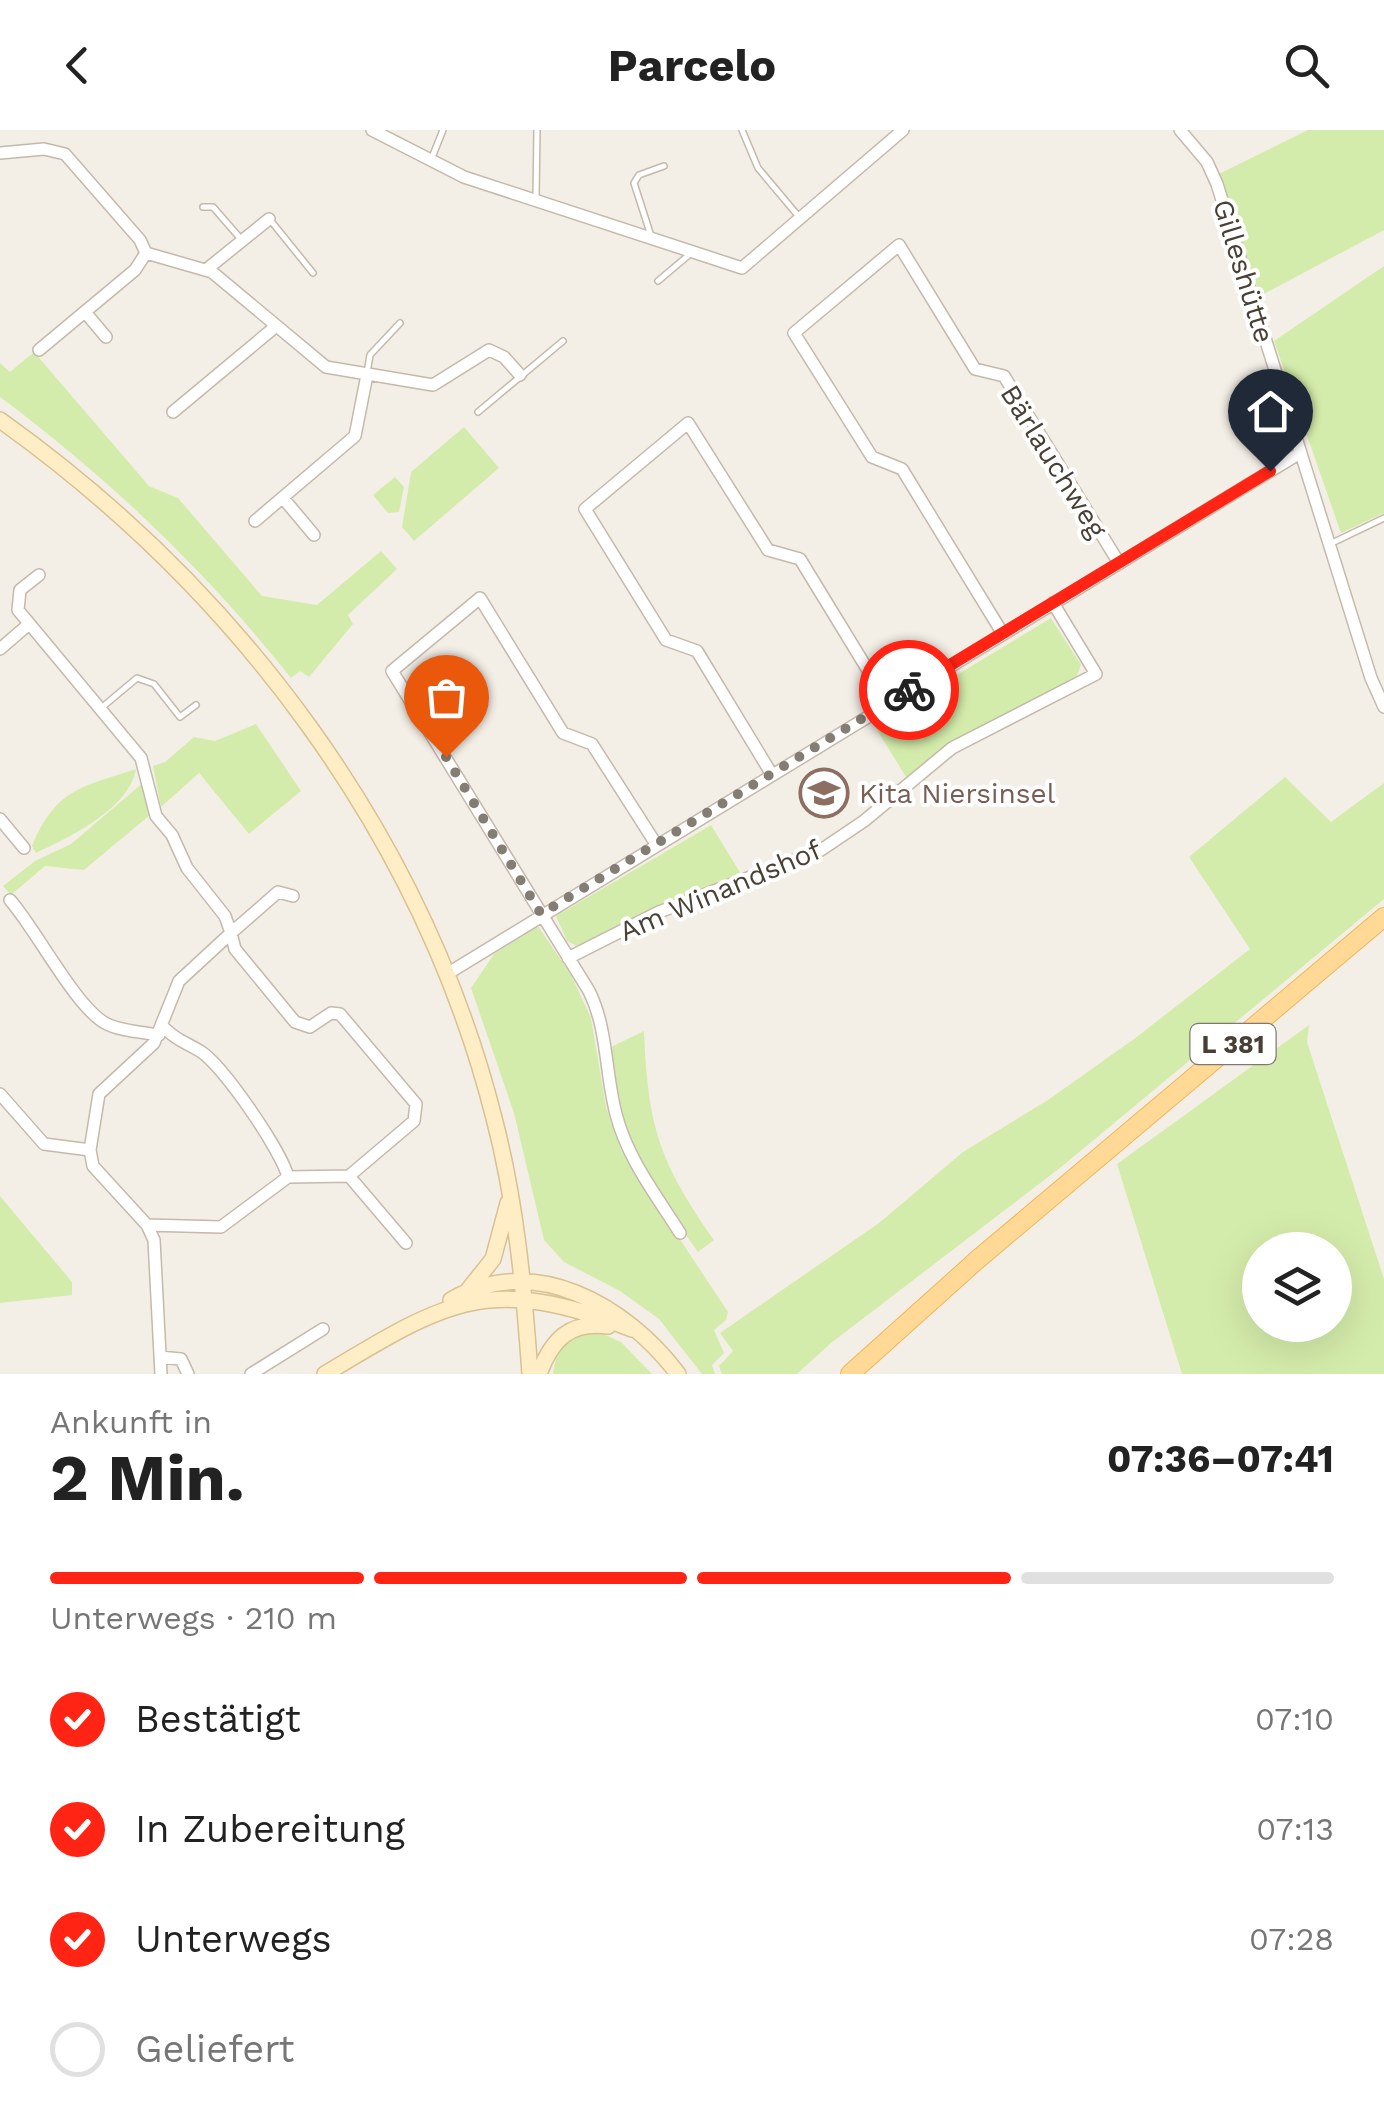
<!DOCTYPE html>
<html lang="de">
<head>
<meta charset="utf-8">
<style>
  body { margin:0; font-family:"Work Sans",sans-serif; background:#f6f6f6; color:#222; height:100vh; display:flex; flex-direction:column; font-size:38px; white-space:nowrap }
  * { box-sizing:border-box; margin:0 }
  p { font-size:32px; color:#767676 }
  .icon { flex:none; width:55px; height:55px; fill:none; stroke:currentColor; stroke-width:2; stroke-linecap:round; stroke-linejoin:round }
  .map { position:relative; height:1244px; overflow:hidden }
  .panel { display:flex; flex-direction:column; background:#fff; flex:1 }
  .panel>* { flex:none }
  .tools { position:absolute; left:1242px; top:1102px; display:grid; gap:20px }
  .tools a { display:grid; place-items:center; width:110px; height:110px; border-radius:50%; background:#fff; box-shadow:0 10px 40px #0002; font-size:50px }
  .pin { position:absolute; display:grid; place-items:center; width:85px; height:85px; color:#fff; margin:-102px -42px; border-radius:50% 50% 50% 0; rotate:-45deg; box-shadow:0 0 10px #0007 }
  .pin .icon { rotate:45deg }
  .courier { position:absolute; display:grid; place-items:center; width:100px; height:100px; margin:-50px; border:8px solid #ff2413; border-radius:50%; background:#fff; color:#222; box-shadow:0 2px 12px #0007 }
  .overview em { font-style:normal; font-weight:700 }
  .overview div { display:flex; flex-direction:column-reverse }
  .overview { display:flex; align-items:center; justify-content:space-between; height:170px; padding:0 50px }
  h1 { font-size:65px; font-weight:700; line-height:75px }
  .bar { display:grid; grid-template-columns:repeat(4,1fr); gap:15px 10px; align-content:center; height:120px; padding:0 50px }
  .bar i { height:12px; border-radius:8px; background:#e0e0e0 }
  .bar .current { background:#ff2413 }
  .bar p { grid-column:span 4 }
  ol { padding:0 50px; list-style:none }
  li { display:flex; align-items:center; gap:30px; height:110px }
  li p { margin-inline-start:auto }
  li .icon { padding:10px; border-radius:50%; background:#ff2413; color:#fff; stroke-width:4 }
  li:last-child { color:#767676 }
  li i { width:55px; height:55px; border:5px solid #e0e0e0; border-radius:50% }
  header { display:flex; justify-content:space-between; align-items:center; height:130px; padding:0 50px; background:#fff; font-size:45px; font-weight:700 }
  .map>svg:first-child { display:block }
  .green { fill:#d4ecab; fill-rule:evenodd }
  .lines { fill:none; stroke-linecap:round; stroke-linejoin:round }
  .service-casing { stroke:#c4b9ab; stroke-width:8 }
  .minor-casing { stroke:#c4b9ab; stroke-width:14 }
  .secondary-casing { stroke:#d8c192; stroke-width:18 }
  .primary-casing { stroke:#eeb65b; stroke-width:20 }
  .service { stroke:#fff; stroke-width:5 }
  .minor { stroke:#fff; stroke-width:11 }
  .secondary { stroke:#ffedc6; stroke-width:15 }
  .primary { stroke:#ffd995; stroke-width:18 }
  .done { stroke:#847d73; stroke-width:10; stroke-dasharray:0 18 }
  .route { stroke:#ff2413; stroke-width:12 }
  .labels { text-anchor:middle; stroke-width:8; stroke-linejoin:round; paint-order:stroke }
  .shield { fill:#fff; stroke:#7f7972; stroke-width:2.5 }
  .shield-label { font-size:25px; font-weight:bold; fill:#483f35 }
  .street-label { font-size:28px; fill:#483f35; stroke:#fff }
  .education-label { font-size:28px; fill:#785e54; stroke:#fff; text-anchor:start }
</style>
</head>
<body>
<header><svg class="icon" aria-label="back" viewBox="0 0 24 24"><path d="M15 5l-7 7 7 7"/></svg>Parcelo<svg class="icon" aria-label="search" viewBox="0 0 24 24"><circle cx="10" cy="10" r="6"/><path d="M15 15l6 6"/></svg></header>
<div class="map">
<svg width="1384" height="1244" viewBox="0 0 1384 1244">
  <rect width="100%" height="100%" fill="#f4efe6"/>
  <path class="green" d="M 1308,0 L 1384,0 L 1384,100 L 1260,166 L 1219,44 Z
    M 1384,136 L 1384,383 L 1341,403 L 1274,211 Z
    M 34,222 L 149,356 L 178,368 L 262,466 L 317,475 L 381,421 L 397,439 L 348,485 L 353,494 L 309,547 L 300,541 L 291,548 C 207,442 109,348 0,267 L 0,233 L 10,242 Z
    M 464,297 L 499,338 L 414,411 L 402,397 L 411,342 Z
    M 395,347 L 404,357 L 399,382 L 388,383 L 373,365 Z
    M 1051,488 L 1081,535 L 1075,550 L 986,594 L 906,647 L 874,595 Z
    M 256,594 L 301,661 L 249,704 L 199,643 L 161,677 L 153,636 L 165,632 L 194,607 L 215,611 Z
    M 136,639 C 129,679 70,707 36,723 L 32,716 C 56,659 81,657 136,639 Z
    M 1285,647 L 1331,692 L 1384,653 L 1384,769 L 1060,1038 L 831,1213 L 797,1244 L 722,1244 L 719,1236 L 733,1221 L 720,1203 L 879,1093 L 963,1022 L 1048,970 L 1134,909 L 1250,819 L 1189,727 Z
    M 144,652 L 150,685 L 84,740 L 45,736 L 11,765 L 3,756 L 35,731 L 71,714 Z
    M 711,695 L 741,744 L 577,816 L 567,811 L 556,786 Z
    M 538,796 L 571,845 L 591,888 L 606,977 L 621,1020 L 728,1182 L 726,1190 L 714,1200 L 724,1223 L 712,1235 L 715,1244 L 702,1244 L 659,1189 L 620,1161 L 564,1132 L 544,1110 L 514,983 L 471,858 L 494,824 Z
    M 1309,895 L 1307,912 L 1384,1149 L 1384,1244 L 1182,1244 L 1117,1034 ZM 1335,1120 L 1335,1195 L 1260,1195 L 1260,1120 Z
    M 644,901 C 648,997 659,1031 714,1110 L 698,1122 L 663,1073 L 623,999 L 607,919 Z
    M 0,1066 L 72,1152 L 72,1165 L 0,1173 Z
    M 601,1203 L 621,1212 L 652,1244 L 553,1244 C 557,1214 572,1205 601,1203 Z"/>
  <g class="lines">
    <g class="service-casing">
      <path id="service" d="M 742,0 L 758,38 L 800,88
        M 431,30 L 443,0
        M 536,67 L 537,0
        M 203,77 L 213,77 L 240,108
        M 271,91 L 313,143
        M 651,106 L 634,53 L 639,45 L 664,36
        M 658,151 L 690,124
        M 367,243 L 370,225 L 400,193
        M 478,282 L 563,211
        M 1332,413 L 1384,388
        M 100,579 L 137,548 L 154,554 L 180,587 L 196,575"/>
    </g>
    <g class="minor-casing">
      <path id="minor" d="M 372,0 L 464,47 L 742,138 L 903,0
        M 1180,0 L 1207,32 L 1217,54 L 1371,548 L 1384,577
        M 0,23 L 44,19 L 65,24 L 140,110 L 146,123 L 212,142 L 326,237 L 433,255 L 489,220 L 504,227 L 520,245
        M 207,139 L 269,89
        M 85,182 L 106,207
        M 39,220 L 135,140 L 146,123
        M 173,282 L 275,197
        M 283,368 L 314,405
        M 255,391 L 355,306 L 367,245
        M 39,445 L 20,460 L 18,480 L 141,628 L 156,686 L 172,705 L 187,738 L 225,786 L 231,803 L 278,762 L 293,766
        M 1003,504 L 902,339 L 872,327 L 794,203 L 899,115 L 975,239 L 1004,246 L 1119,433
        M 0,519 L 29,494
        M 771,643 L 697,521 L 666,510 L 585,379 L 688,293 L 768,420 L 800,429 L 888,573
        M 0,689 L 24,718
        M 656,714 L 592,614 L 563,603 L 480,468 L 392,541 L 589,861 C 608,899 605,943 616,984 C 627,1028 656,1065 680,1103
        M 10,770 C 35,798 75,876 105,893 C 119,901 143,902 159,905
        M 231,803 L 235,819 L 295,892 L 310,897 L 331,883 L 340,884 L 416,974 L 414,991 L 349,1046 L 406,1113
        M 568,828 L 659,782 L 821,720 L 864,691 L 952,618 L 1096,544 L 1053,473
        M 447,844 L 1300,323
        M 162,896 C 178,911 183,911 200,921 C 223,935 282,1022 288,1047
        M 0,964 L 44,1014 L 90,1020
        M 147,1095 L 221,1097 L 288,1047 L 349,1046
        M 160,1227 L 181,1229 L 188,1244
        M 161,1244 L 154,1110 L 147,1095 L 93,1036 L 90,1020 L 99,964 L 154,913 L 179,851 L 231,803
        M 251,1244 L 323,1199"/>
    </g>
    <g class="secondary-casing">
      <path id="secondary" d="M 0,290 C 237,459 422,704 494,988 C 516,1072 524,1158 530,1244
        M 469,1159 L 493,1129 L 508,1073
        M 451,1170 C 534,1122 626,1175 678,1244
        M 325,1244 C 449,1169 490,1144 632,1199
        M 539,1244 C 552,1209 570,1191 608,1196"/>
    </g>
    <g class="primary-casing">
      <path id="primary" d="M 850,1244 L 977,1130 L 1384,787"/>
    </g>
    <use href="#service" class="service"/>
    <use href="#minor" class="minor"/>
    <use href="#secondary" class="secondary"/>
    <use href="#primary" class="primary"/>
  </g>
  <g class="lines">
    <path class="done" d="M 446,627 L 541,784 L 909,560"/>
    <path class="route" d="M 909,560 L 1270,341"/>
  </g>
  <defs>
    <g id="school-ring" transform="scale(2.5)"><circle r="9.5" fill="#fff" stroke="#8d6e63" stroke-width="1.5"/><path d="M0-5L7-2L0 1L-7-2ZM-4 1L0 2.5L4 1V4Q0 6-4 4Z" fill="#8d6e63"/></g>
  </defs>
  <g fill-rule="evenodd">
    <use href="#school-ring" x="824" y="663"/>
  </g>
  <g class="labels">
    <rect class="shield" x="1190.5" y="894" width="85" height="40" rx="8"/>
    <g class="shield-label">
      <text x="1233" y="923">L 381</text>
    </g>
    <g class="street-label">
      <text transform="translate(1244 141) rotate(73)" y="10">Gilleshütte</text>
      <text transform="translate(1054 331) rotate(58)" y="10">Bärlauchweg</text>
      <text transform="translate(720 760) rotate(-23)" y="10">Am Winandshof</text>
    </g>
    <g class="education-label">
      <text x="859" y="673">Kita Niersinsel</text>
    </g>
  </g>
</svg>
<div class="tools">
<a><svg class="icon" aria-label="layers" viewBox="0 0 24 24"><path d="M12 4l9 5-9 5-9-5zM3 14l9 5 9-5"/></svg></a>
</div>
<div class="pin" style="left:446px;top:627px;background:#ea580c"><svg class="icon" aria-label="bag" viewBox="0 0 24 24"><path d="M5 8h14l-1 12H6zM9 8a3 3 0 0 1 6 0"/></svg></div>
<div class="pin" style="left:1270px;top:341px;background:#1f2937"><svg class="icon" aria-label="home" viewBox="0 0 24 24"><path d="M3 11l9-7 9 7M6 9v11h12V9"/></svg></div>
<div class="courier" style="left:909px;top:560px"><svg class="icon" aria-label="bike" viewBox="0 0 24 24"><circle cx="6" cy="16" r="4"/><circle cx="18" cy="16" r="4"/><path d="M6 16l4-8h5l3 8M10 8l3 8H6M13 5h3"/></svg></div>
</div>
<section class="panel">
<div class="overview"><div><h1>2 Min.</h1><p>Ankunft in</p></div><em>07:36–07:41</em></div>
<div class="bar"><i class="current"></i><i class="current"></i><i class="current"></i><i></i><p>Unterwegs · 210 m</p></div>
<ol>
<li><svg class="icon" aria-label="check" viewBox="0 0 24 24"><path d="M5 12l5 5 9-10"/></svg>Bestätigt<p>07:10</p></li>
<li><svg class="icon" aria-label="check" viewBox="0 0 24 24"><path d="M5 12l5 5 9-10"/></svg>In Zubereitung<p>07:13</p></li>
<li><svg class="icon" aria-label="check" viewBox="0 0 24 24"><path d="M5 12l5 5 9-10"/></svg>Unterwegs<p>07:28</p></li>
<li><i></i>Geliefert</li>
</ol>
</section>
</body>
</html>
